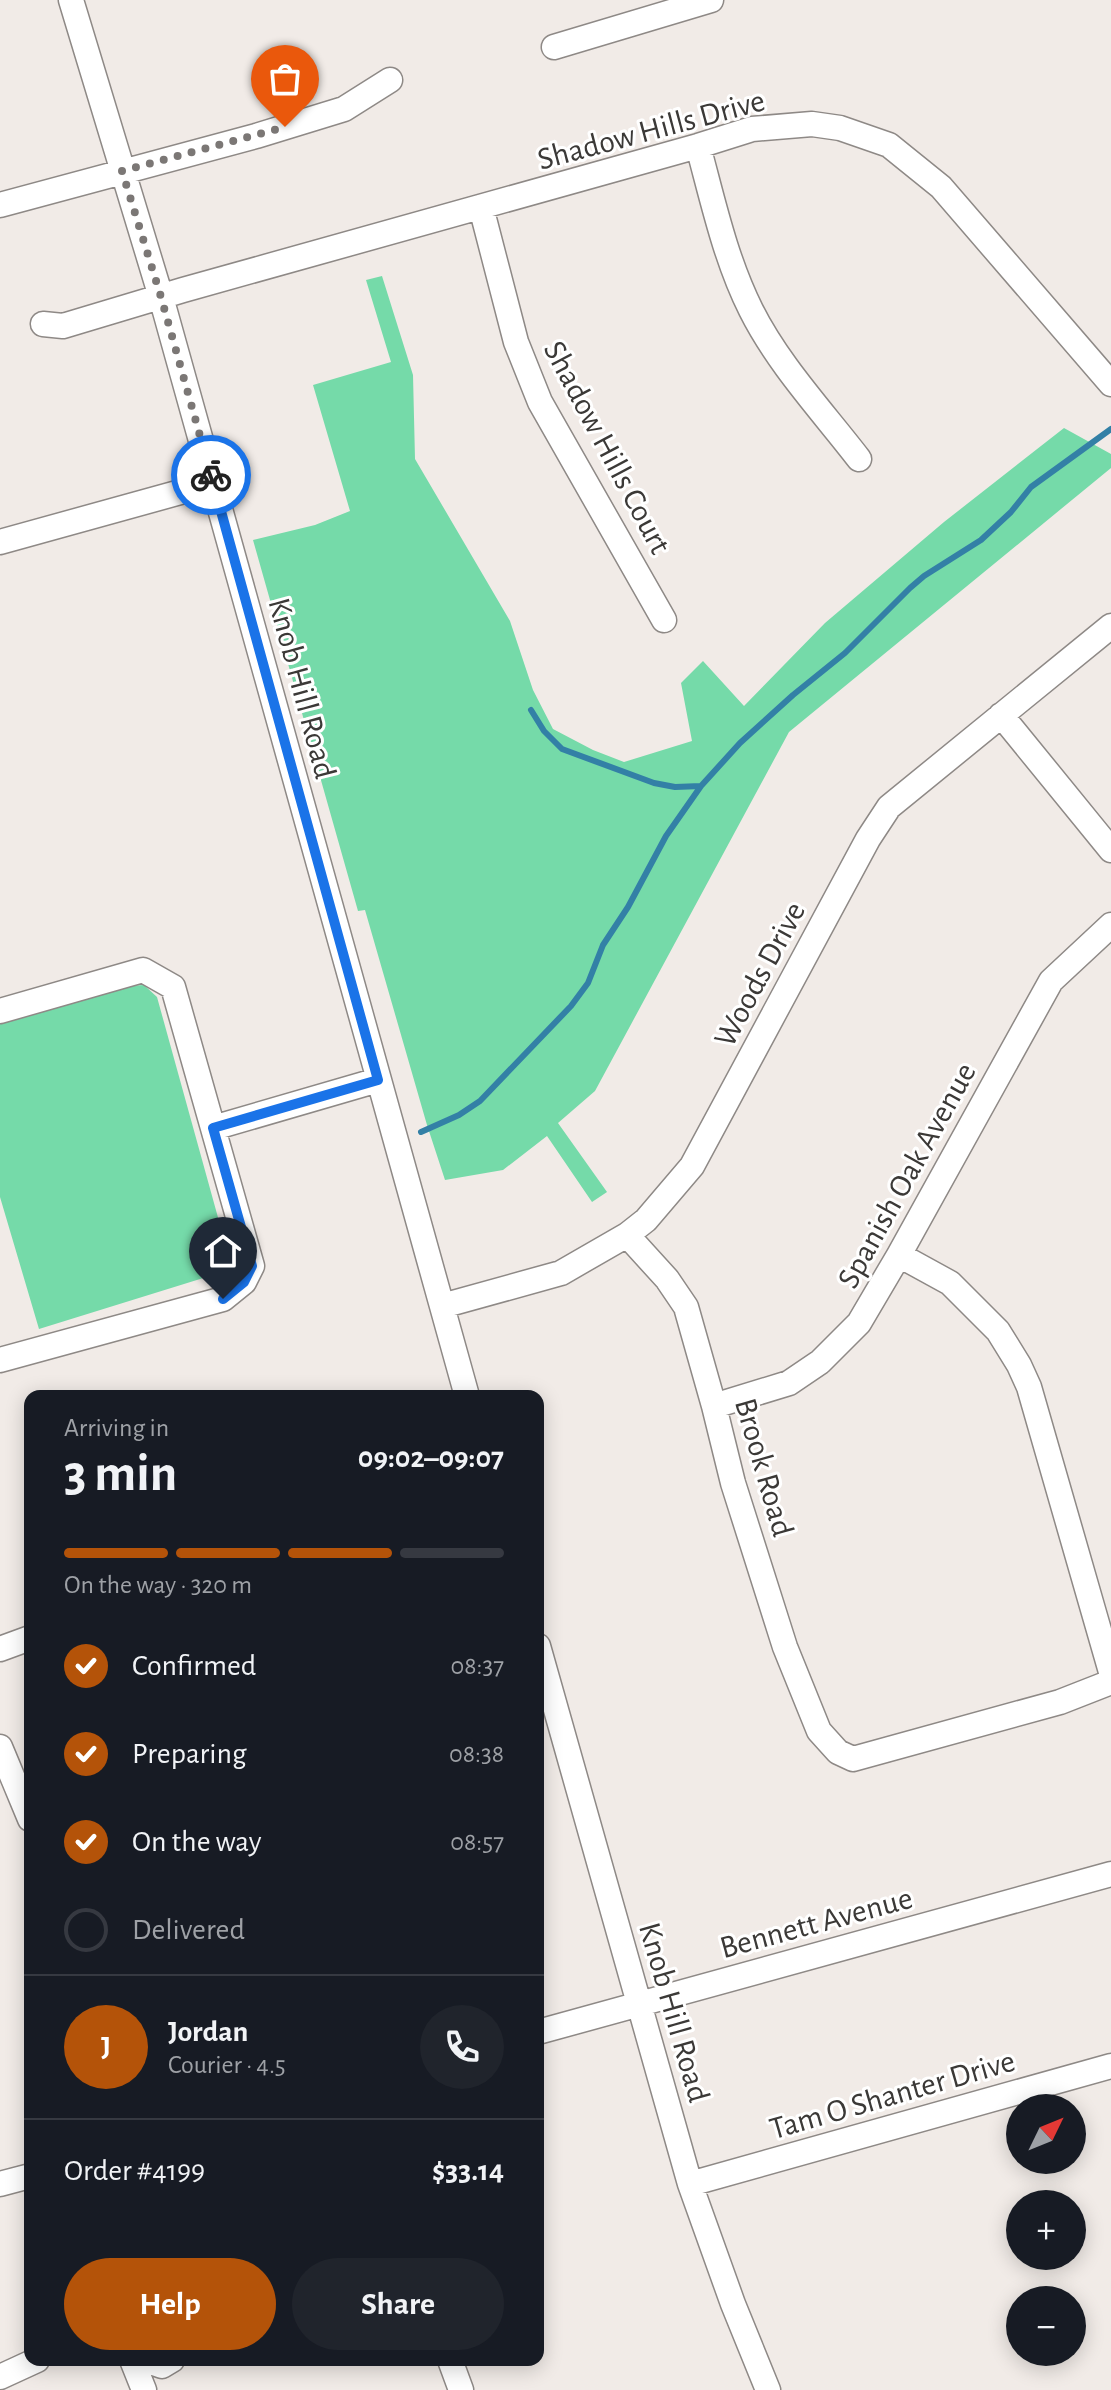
<!DOCTYPE html>
<html lang="en">
<head>
<meta charset="utf-8">
<style>
  body { margin:0; font-family:"Alegreya Sans",sans-serif; background:#20242c; color:#f1f3f6; height:100vh; display:flex; flex-direction:column; font-size:30px; white-space:nowrap }
  * { box-sizing:border-box; margin:0 }
  p { font-size:26px; color:#9ea1a6 }
  .icon { flex:none; width:44px; height:44px; fill:none; stroke:currentColor; stroke-width:2; stroke-linecap:round; stroke-linejoin:round }
  .map { position:relative; flex:1; overflow:hidden }
  .sheet { position:absolute; left:24px; top:1390px; width:520px; height:976px; display:flex; flex-direction:column; background:#171b24; border-radius:16px; box-shadow:0 4px 20px #0003 }
  .sheet>* { flex:none }
  .needle { width:52px; rotate:47deg }
  .fabs { position:absolute; left:1006px; top:2094px; display:grid; gap:16px }
  .fabs a { display:grid; place-items:center; width:80px; height:80px; border-radius:50%; background:#171b24; box-shadow:0 4px 20px #0003; font-size:40px }
  .pin { position:absolute; display:grid; place-items:center; width:68px; height:68px; color:#fff; margin:-82px -34px; border-radius:50% 50% 50% 0; rotate:-45deg; box-shadow:0 0 8px #0007 }
  .pin .icon { rotate:45deg }
  .courier { position:absolute; display:grid; place-items:center; width:80px; height:80px; margin:-40px; border:6px solid #1a73e8; border-radius:50%; background:#fff; color:#222; box-shadow:0 2px 10px #0007 }
  .head em { font-style:normal; font-weight:700 }
  .head div { display:flex; flex-direction:column-reverse }
  .head { display:flex; align-items:center; justify-content:space-between; height:136px; padding:0 40px }
  h1 { font-size:52px; font-weight:700; line-height:60px }
  .bar { display:grid; grid-template-columns:repeat(4,1fr); gap:12px 8px; align-content:center; height:96px; padding:0 40px }
  .bar i { height:10px; border-radius:6px; background:#363941 }
  .bar .active { background:#b45309 }
  .bar p { grid-column:span 4 }
  .line { display:flex; align-items:center; gap:20px; padding:0 40px; border-top:2px solid #363941 }
  .line div { flex:1 }
  .round { display:grid; place-items:center; flex:none; width:84px; height:84px; border-radius:42px; background:#20242c }
  ol { padding:0 40px; list-style:none }
  li { display:flex; align-items:center; gap:24px; height:88px }
  li p { margin-inline-start:auto }
  li .icon { padding:8px; border-radius:50%; background:#b45309; color:#fff; stroke-width:4 }
  li:last-child { color:#9ea1a6 }
  li i { width:44px; height:44px; border:4px solid #363941; border-radius:50% }
  .cta { display:flex; gap:16px; margin-top:auto; padding:16px 40px }
  .cta a { flex:1; height:92px; border-radius:48px; background:#b45309; color:#fff; font-size:32px; font-weight:700; line-height:92px; text-align:center }
  .cta a+a { background:#20242c; color:#f1f3f6 }
  .map>svg:first-child { display:block }
  .green { fill:#75daa9 }
  .lines { fill:none; stroke-linecap:round; stroke-linejoin:round }
  .stream { stroke:#3380a6; stroke-width:6 }
  .minor-casing { stroke:#8e8986; stroke-width:27 }
  .minor { stroke:#fff; stroke-width:24 }
  .done { stroke:#7b7775; stroke-width:8; stroke-dasharray:0 14.4 }
  .route { stroke:#1a73e8; stroke-width:10 }
  .labels { text-anchor:middle; stroke-width:6; stroke-linejoin:round; paint-order:stroke }
  .street-label { font-size:32px; fill:#3b3937; stroke:#fff }
</style>
</head>
<body>
<div class="map">
<svg width="1111" height="2390" viewBox="0 0 1111 2390">
  <rect width="100%" height="100%" fill="#f1ebe7"/>
  <path class="green" d="M 382,276 L 413,375 L 415,459 L 510,621 L 533,690 L 553,729 L 593,750 L 624,762 L 692,741 L 681,683 L 703,661 L 744,706 L 825,623 L 944,522 L 1064,428 L 1111,454 L 1111,468 L 789,732 L 595,1091 L 558,1123 L 607,1192 L 592,1202 L 547,1136 L 503,1170 L 445,1180 L 427,1125 L 365,910 L 358,911 L 253,540 L 315,525 L 350,511 L 313,385 L 391,362 L 366,280 Z
    M 144,985 L 157,997 L 227,1250 L 225,1265 L 213,1275 L 39,1329 L 0,1197 L 0,1022 L 125,986 Z"/>
  <g class="lines">
    <path class="stream" d="M 531,710 L 544,731 L 562,749 L 654,783 L 675,787 L 701,786
      M 421,1132 L 459,1115 L 480,1101 L 571,1006 L 588,983 L 603,945 L 628,907 L 666,836 L 701,786 L 740,743 L 793,695 L 845,653 L 910,588 L 924,576 L 981,540 L 1011,512 L 1031,487 L 1111,429"/>
    <g class="minor-casing">
      <path id="minor" d="M 71,0 L 161,297 L 467,1396
        M 554,47 L 711,0
        M 698,146 C 713,201 725,258 751,310 C 778,364 822,411 859,459
        M 0,205 L 256,136 L 344,109 L 390,80
        M 481,207 L 516,342 L 540,402 L 664,620
        M 43,324 L 63,326 L 183,290 L 698,146 L 752,129 L 812,124 L 840,128 L 889,145 L 941,187 L 1111,384
        M 0,542 L 213,483
        M 1001,715 L 1111,850
        M 0,1011 L 143,970 L 173,987 L 252,1266 L 244,1282 L 223,1299 L 0,1360
        M 213,1128 L 378,1080
        M 627,1235 L 667,1279 L 686,1307 L 714,1406 L 733,1483 L 785,1647 L 819,1731 L 838,1752 L 853,1759 L 1060,1702 L 1111,1682
        M 899,1255 L 950,1283 L 998,1331 L 1019,1365 L 1029,1387 L 1111,1672
        M 442,1306 L 561,1273 L 627,1235 L 646,1220 L 692,1166 L 868,839 L 889,807 L 1111,626
        M 714,1406 L 789,1383 L 820,1362 L 859,1323 L 899,1255 L 1051,981 L 1111,925
        M 538,1646 L 690,2184 L 733,2304 L 768,2390
        M 0,1649 L 30,1638
        M 0,1747 L 30,1819
        M 538,2032 L 1111,1874
        M 0,2184 L 30,2176
        M 690,2184 L 1111,2066
        M 132,2360 L 144,2390
        M 145,2360 L 162,2366 L 172,2360
        M 450,2360 L 461,2390
        M 0,2377 L 37,2360"/>
    </g>
    <use href="#minor" class="minor"/>
  </g>
  <g class="lines">
    <path class="done" d="M 211,475 L 161,297 L 122,171 L 285,127"/>
    <path class="route" d="M 211,475 L 378,1080 L 213,1128 L 252,1266 L 244,1282 L 223,1299"/>
  </g>
  <g class="labels">
    <g class="street-label">
      <text transform="translate(651 129) rotate(-15)" y="11">Shadow Hills Drive</text>
      <text transform="translate(608 447) rotate(62)" y="11">Shadow Hills Court</text>
      <text transform="translate(303 688) rotate(75)" y="11">Knob Hill Road</text>
      <text transform="translate(759 974) rotate(-62)" y="11">Woods Drive</text>
      <text transform="translate(906 1175) rotate(-61)" y="11">Spanish Oak Avenue</text>
      <text transform="translate(765 1467) rotate(74)" y="11">Brook Road</text>
      <text transform="translate(816 1922) rotate(-15)" y="11">Bennett Avenue</text>
      <text transform="translate(675 2012) rotate(74)" y="11">Knob Hill Road</text>
      <text transform="translate(892 2094) rotate(-16)" y="11">Tam O Shanter Drive</text>
    </g>
  </g>
</svg>
<div class="fabs">
<a><svg class="needle" viewBox="-14 -14 28 28"><path d="M0-13l5 13h-10z" fill="#e53935"/><path d="M0 13l5-13h-10z" fill="#9ea1a6"/></svg></a>
<a>+</a>
<a>−</a>
</div>
<div class="pin" style="left:285px;top:127px;background:#ea580c"><svg class="icon" aria-label="bag" viewBox="0 0 24 24"><path d="M5 8h14l-1 12H6zM9 8a3 3 0 0 1 6 0"/></svg></div>
<div class="pin" style="left:223px;top:1299px;background:#1f2937"><svg class="icon" aria-label="home" viewBox="0 0 24 24"><path d="M3 11l9-7 9 7M6 9v11h12V9"/></svg></div>
<div class="courier" style="left:211px;top:475px"><svg class="icon" aria-label="bike" viewBox="0 0 24 24"><circle cx="6" cy="16" r="4"/><circle cx="18" cy="16" r="4"/><path d="M6 16l4-8h5l3 8M10 8l3 8H6M13 5h3"/></svg></div>
<section class="sheet">
<div class="head"><div><h1>3 min</h1><p>Arriving in</p></div><em>09:02–09:07</em></div>
<div class="bar"><i class="active"></i><i class="active"></i><i class="active"></i><i></i><p>On the way · 320 m</p></div>
<ol>
<li><svg class="icon" aria-label="check" viewBox="0 0 24 24"><path d="M5 12l5 5 9-10"/></svg>Confirmed<p>08:37</p></li>
<li><svg class="icon" aria-label="check" viewBox="0 0 24 24"><path d="M5 12l5 5 9-10"/></svg>Preparing<p>08:38</p></li>
<li><svg class="icon" aria-label="check" viewBox="0 0 24 24"><path d="M5 12l5 5 9-10"/></svg>On the way<p>08:57</p></li>
<li><i></i>Delivered</li>
</ol>
<div class="line" style="height:144px"><b class="round" style="background:#b45309;color:#fff">J</b><div><b>Jordan</b><p>Courier · 4.5</p></div><a class="round"><svg class="icon" aria-label="phone" viewBox="0 0 24 24"><path d="M5 4h4l2 5-3 2q2 4 5 5l2-3 5 2v4C11 20 4 13 5 4z"/></svg></a></div>
<div class="line" style="height:104px"><div>Order #4199</div><b>$33.14</b></div>
<div class="cta"><a>Help</a><a>Share</a></div>
</section>
</div>
</body>
</html>
